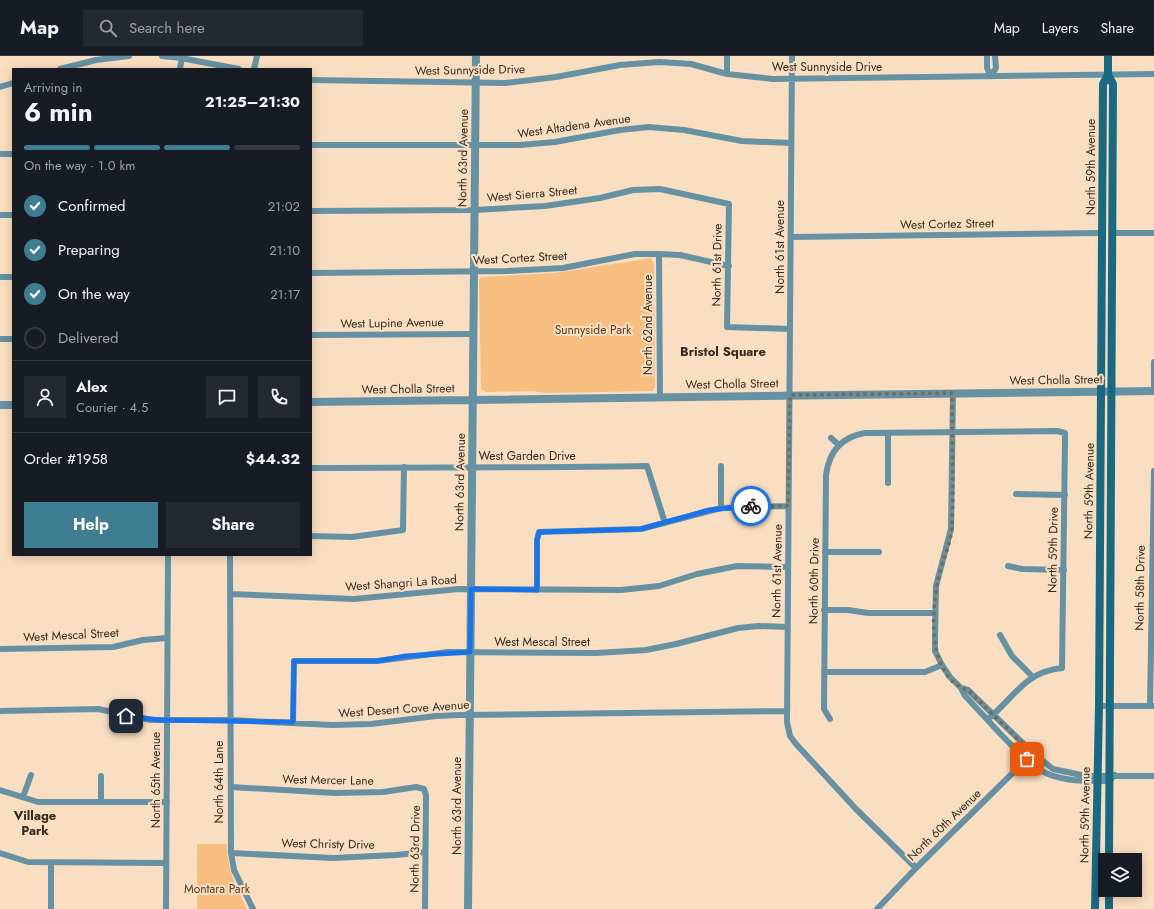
<!DOCTYPE html>
<html lang="en">
<head>
<meta charset="utf-8">
<style>
  body { margin:0; font-family:Jost,sans-serif; background:#242831; color:#f1f3f6; height:100vh; display:flex; flex-direction:column; font-size:15px; white-space:nowrap }
  * { box-sizing:border-box; margin:0 }
  p { font-size:13px; color:#9ea1a6 }
  .icon { flex:none; width:22px; height:22px; fill:none; stroke:currentColor; stroke-width:2; stroke-linecap:round; stroke-linejoin:round }
  .map { position:relative; flex:1; overflow:hidden }
  .details { position:absolute; left:12px; top:12px; width:300px; height:488px; display:flex; flex-direction:column; background:#171b24; border-radius:0px; box-shadow:0 2px 10px #0003 }
  .details>* { flex:none }
  .controls { position:absolute; left:1098px; top:797px; display:grid; gap:8px }
  .controls a { display:grid; place-items:center; width:44px; height:44px; border-radius:0px; background:#171b24; box-shadow:0 2px 10px #0003; font-size:20px }
  .pin { position:absolute; display:grid; place-items:center; width:34px; height:34px; color:#fff; margin:-17px; border-radius:8px; box-shadow:0 2px 6px #0006 }
  .courier { position:absolute; display:grid; place-items:center; width:40px; height:40px; margin:-20px; border:3px solid #1a73e8; border-radius:50%; background:#fff; color:#222; box-shadow:0 1px 5px #0007 }
  .overview em { font-style:normal; font-weight:700 }
  .overview div { display:flex; flex-direction:column-reverse }
  .overview { display:flex; align-items:center; justify-content:space-between; height:68px; padding:0 12px }
  h1 { font-size:26px; font-weight:700; line-height:30px }
  .bar { display:grid; grid-template-columns:repeat(4,1fr); gap:6px 4px; align-content:center; height:48px; padding:0 12px }
  .bar i { height:5px; border-radius:3px; background:#363941 }
  .bar .selected { background:#3f7d93 }
  .bar p { grid-column:span 4 }
  .line { display:flex; align-items:center; gap:10px; padding:0 12px; border-top:1px solid #363941 }
  .line div { flex:1 }
  .round { display:grid; place-items:center; flex:none; width:42px; height:42px; border-radius:0px; background:#242831 }
  ol { padding:0 12px; list-style:none }
  li { display:flex; align-items:center; gap:12px; height:44px }
  li p { margin-inline-start:auto }
  li .icon { padding:4px; border-radius:50%; background:#3f7d93; color:#fff; stroke-width:4 }
  li:last-child { color:#9ea1a6 }
  li i { width:22px; height:22px; border:2px solid #363941; border-radius:50% }
  .button { display:flex; gap:8px; margin-top:auto; padding:8px 12px }
  .button a { flex:1; height:46px; border-radius:0px; background:#3f7d93; color:#fff; font-size:16px; font-weight:700; line-height:46px; text-align:center }
  .button a+a { background:#242831; color:#f1f3f6 }
  header { display:flex; align-items:center; gap:24px; box-sizing:border-box; height:56px; padding:0 20px; background:#171b24; border-bottom:1px solid #363941 }
  header strong { font-size:19px }
  nav { display:flex; gap:22px; margin-inline-start:auto; font-size:14px }
  .search { width:280px; height:36px; background:#242831; display:flex; align-items:center; gap:10px; box-sizing:border-box; padding:0 14px; border-radius:0px; color:#9ea1a6; font-size:15px }
  .map>svg:first-child { display:block }
  .green { fill:#f7be80 }
  .lines { fill:none; stroke-linecap:round; stroke-linejoin:round }
  .minor { stroke:#6591a2; stroke-width:6 }
  .tertiary { stroke:#6591a2; stroke-width:8 }
  .secondary { stroke:#1a6981; stroke-width:8 }
  .done { stroke:#796958; stroke-width:4; stroke-dasharray:0 7.2 }
  .route { stroke:#1a73e8; stroke-width:5 }
  .labels { text-anchor:middle; stroke-width:4; stroke-linejoin:round; paint-order:stroke }
  .street-label { font-size:12px; fill:#342a1f; stroke:#fadec1 }
  .park-label { font-size:12px; fill:#583c1d; stroke:#fadec1 }
  .neighbourhood-label { font-size:13px; font-weight:bold; fill:#342a1f; stroke:#fadec1 }
</style>
</head>
<body>
<header>
<strong>Map</strong>
<div class="search"><svg class="icon" aria-label="search" viewBox="0 0 24 24"><circle cx="10" cy="10" r="6"/><path d="M15 15l6 6"/></svg>Search here</div>
<nav><a>Map</a><a>Layers</a><a>Share</a></nav>
</header>
<div class="map">
<svg width="1154" height="853" viewBox="0 0 1154 853">
  <rect width="100%" height="100%" fill="#fadec1"/>
  <path class="green" d="M 651,202 L 654,208 L 655,331 L 653,335 L 545,337 L 533,335 L 486,336 L 481,333 L 479,223 L 481,221 L 555,217 Z
    M 197,788 L 227,788 C 227,814 236,830 247,853 L 197,853 Z"/>
  <g class="lines">
    <path class="minor" d="M 162,0 L 181,2 L 239,13
      M 727,0 L 727,18
      M 792,0 L 787,666 L 790,680 L 796,688 L 856,753 L 916,812
      M 987,0 L 987,12 L 991,20
      M 60,13 L 96,4 L 129,0
      M 180,13 L 182,0
      M 254,13 L 257,0
      M 991,20 L 996,12 L 995,0
      M 311,24 L 505,27 L 556,21 L 620,9 L 659,6 L 691,8 L 727,18 L 773,23 L 1154,18
      M 0,31 L 13,27
      M 311,89 L 520,89 L 555,86 L 620,74 L 649,71 L 684,74 L 742,85 L 791,87
      M 0,98 L 13,98
      M 311,155 L 474,154 L 545,150 L 600,142 L 633,134 L 660,133 L 729,148 L 727,271 L 790,273
      M 0,159 L 13,159
      M 1112,177 L 1154,177
      M 791,181 L 1103,177
      M 659,198 L 660,341
      M 311,217 L 507,215 L 563,212 L 635,198 L 659,198 L 680,199 L 729,210
      M 0,221 L 13,221
      M 311,279 L 473,278
      M 0,283 L 13,283
      M 1154,335 L 1154,306
      M 953,337 L 951,473 L 936,530 L 935,583 L 935,595 L 942,609 L 950,621 L 961,632 L 965,640 C 985,660 1024,708 1048,718 C 1067,726 1089,725 1109,725 L 1115,719
      M 888,377 L 888,427
      M 831,382 L 839,389
      M 311,412 C 423,411 535,412 647,410 L 665,467
      M 1016,438 L 1065,439
      M 721,452 L 721,410
      M 311,480 L 352,481 L 403,474 L 404,411
      M 825,496 L 879,496
      M 230,499 L 231,797 L 234,814 L 253,853
      M 1008,510 L 1022,513 L 1064,514
      M 537,534 L 537,484 L 539,476 L 641,473 L 721,452 L 788,450
      M 230,538 L 354,543 L 459,533 L 621,534 L 659,530 L 697,518 L 737,510 L 788,511
      M 824,554 L 848,554 L 868,557 L 935,557
      M 1000,579 L 1012,600 L 1032,620
      M 0,593 L 113,591 L 143,584 L 167,582
      M 824,616 L 925,616 L 942,609
      M 961,632 L 968,634 L 1033,697 L 1053,713 L 1086,720 L 1154,720
      M 1099,650 L 1154,650
      M 1150,650 L 1154,415
      M 0,655 L 98,653 L 151,664 L 230,664 L 332,669 L 371,668 L 436,660 L 460,659 L 787,655
      M 830,663 L 824,653 L 826,419 C 829,396 841,381 865,377 L 1057,375 L 1065,377 L 1065,385 L 1062,612 C 1024,616 1015,641 988,663
      M 293,666 L 294,605 L 377,605 L 448,596 L 596,597 L 646,594 L 676,588 L 738,572 L 759,570 L 787,571
      M 231,731 L 335,737 L 383,736 L 416,731 L 424,733 L 426,739 L 425,853
      M 0,734 L 38,746 L 167,746
      M 23,741 L 31,719
      M 101,746 L 101,720
      M 0,797 L 28,806 L 166,807
      M 231,797 L 333,802 L 396,799 L 425,796
      M 51,853 L 51,806
      M 166,853 L 168,499
      M 877,853 L 916,812 L 1029,701"/>
    <path class="tertiary" d="M 311,346 L 1154,335
      M 0,349 L 13,349
      M 468,853 L 476,0"/>
    <path class="secondary" d="M 1108,19 L 1113,28 L 1109,804
      M 1095,853 L 1099,650 L 1103,28 L 1108,19 L 1108,0
      M 1109,853 L 1109,834"/>
  </g>
  <g class="lines">
    <path class="done" d="M 751,450 L 788,450 L 790,339 L 952,337 C 952,382 954,427 952,471 C 950,491 940,510 937,530 C 931,561 929,623 968,634 L 1033,698 L 1027,703"/>
    <path class="route" d="M 126,660 L 160,664 L 293,666 L 294,605 L 377,605 L 406,600 L 470,596 L 471,533 L 537,534 L 537,484 L 539,476 L 641,473 L 709,454 L 751,450"/>
  </g>
  <g class="labels">
    <g class="street-label">
      <text x="827" y="15">West Sunnyside Drive</text>
      <text transform="translate(470 14) rotate(-1)" y="4">West Sunnyside Drive</text>
      <text transform="translate(574 70) rotate(-8)" y="4">West Altadena Avenue</text>
      <text transform="translate(463 102) rotate(-89)" y="4">North 63rd Avenue</text>
      <text transform="translate(1091 111) rotate(-90)" y="4">North 59th Avenue</text>
      <text transform="translate(532 138) rotate(-5)" y="4">West Sierra Street</text>
      <text transform="translate(947 168) rotate(-1)" y="4">West Cortez Street</text>
      <text transform="translate(780 191) rotate(-90)" y="4">North 61st Avenue</text>
      <text transform="translate(520 202) rotate(-3)" y="4">West Cortez Street</text>
      <text transform="translate(717 209) rotate(-89)" y="4">North 61st Drive</text>
      <text transform="translate(392 267) rotate(-1)" y="4">West Lupine Avenue</text>
      <text transform="translate(648 269) rotate(-90)" y="4">North 62nd Avenue</text>
      <text transform="translate(1056 324) rotate(-1)" y="4">West Cholla Street</text>
      <text transform="translate(732 328) rotate(-1)" y="4">West Cholla Street</text>
      <text transform="translate(408 333) rotate(-1)" y="4">West Cholla Street</text>
      <text x="527" y="404">West Garden Drive</text>
      <text transform="translate(460 426) rotate(-89)" y="4">North 63rd Avenue</text>
      <text transform="translate(1089 435) rotate(-89)" y="4">North 59th Avenue</text>
      <text transform="translate(1053 494) rotate(-89)" y="4">North 59th Drive</text>
      <text transform="translate(777 515) rotate(-89)" y="4">North 61st Avenue</text>
      <text transform="translate(814 525) rotate(-89)" y="4">North 60th Drive</text>
      <text transform="translate(401 527) rotate(-4)" y="4">West Shangri La Road</text>
      <text transform="translate(1140 532) rotate(-89)" y="4">North 58th Drive</text>
      <text transform="translate(71 579) rotate(-3)" y="4">West Mescal Street</text>
      <text x="542" y="590">West Mescal Street</text>
      <text transform="translate(404 653) rotate(-4)" y="4">West Desert Cove Avenue</text>
      <text transform="translate(156 724) rotate(-90)" y="4">North 65th Avenue</text>
      <text transform="translate(328 724) rotate(1)" y="4">West Mercer Lane</text>
      <text transform="translate(219 726) rotate(-90)" y="4">North 64th Lane</text>
      <text transform="translate(457 750) rotate(-90)" y="4">North 63rd Avenue</text>
      <text transform="translate(1085 759) rotate(-89)" y="4">North 59th Avenue</text>
      <text transform="translate(944 769) rotate(-44)" y="4">North 60th Avenue</text>
      <text transform="translate(328 788) rotate(1)" y="4">West Christy Drive</text>
      <text transform="translate(415 793) rotate(-89)" y="4">North 63rd Drive</text>
    </g>
    <g class="park-label">
      <text x="593" y="278">Sunnyside Park</text>
      <text x="217" y="837">Montara Park</text>
    </g>
    <g class="neighbourhood-label">
      <text x="723" y="300">Bristol Square</text>
      <text x="35" y="764">Village<tspan x="35" dy="15">Park</tspan></text>
    </g>
  </g>
</svg>
<div class="controls">
<a><svg class="icon" aria-label="layers" viewBox="0 0 24 24"><path d="M12 4l9 5-9 5-9-5zM3 14l9 5 9-5"/></svg></a>
</div>
<div class="pin" style="left:1027px;top:703px;background:#ea580c"><svg class="icon" aria-label="bag" viewBox="0 0 24 24"><path d="M5 8h14l-1 12H6zM9 8a3 3 0 0 1 6 0"/></svg></div>
<div class="pin" style="left:126px;top:660px;background:#1f2937"><svg class="icon" aria-label="home" viewBox="0 0 24 24"><path d="M3 11l9-7 9 7M6 9v11h12V9"/></svg></div>
<div class="courier" style="left:751px;top:450px"><svg class="icon" aria-label="bike" viewBox="0 0 24 24"><circle cx="6" cy="16" r="4"/><circle cx="18" cy="16" r="4"/><path d="M6 16l4-8h5l3 8M10 8l3 8H6M13 5h3"/></svg></div>
<section class="details">
<div class="overview"><div><h1>6 min</h1><p>Arriving in</p></div><em>21:25–21:30</em></div>
<div class="bar"><i class="selected"></i><i class="selected"></i><i class="selected"></i><i></i><p>On the way · 1.0 km</p></div>
<ol>
<li><svg class="icon" aria-label="check" viewBox="0 0 24 24"><path d="M5 12l5 5 9-10"/></svg>Confirmed<p>21:02</p></li>
<li><svg class="icon" aria-label="check" viewBox="0 0 24 24"><path d="M5 12l5 5 9-10"/></svg>Preparing<p>21:10</p></li>
<li><svg class="icon" aria-label="check" viewBox="0 0 24 24"><path d="M5 12l5 5 9-10"/></svg>On the way<p>21:17</p></li>
<li><i></i>Delivered</li>
</ol>
<div class="line" style="height:72px"><a class="round"><svg class="icon" aria-label="person" viewBox="0 0 24 24"><circle cx="12" cy="8" r="4"/><path d="M4 21q1-7 8-7t8 7"/></svg></a><div><b>Alex</b><p>Courier · 4.5</p></div><a class="round"><svg class="icon" aria-label="chat" viewBox="0 0 24 24"><path d="M4 5h16v11H9l-5 4z"/></svg></a><a class="round"><svg class="icon" aria-label="phone" viewBox="0 0 24 24"><path d="M5 4h4l2 5-3 2q2 4 5 5l2-3 5 2v4C11 20 4 13 5 4z"/></svg></a></div>
<div class="line" style="height:52px"><div>Order #1958</div><b>$44.32</b></div>
<div class="button"><a>Help</a><a>Share</a></div>
</section>
</div>
</body>
</html>
